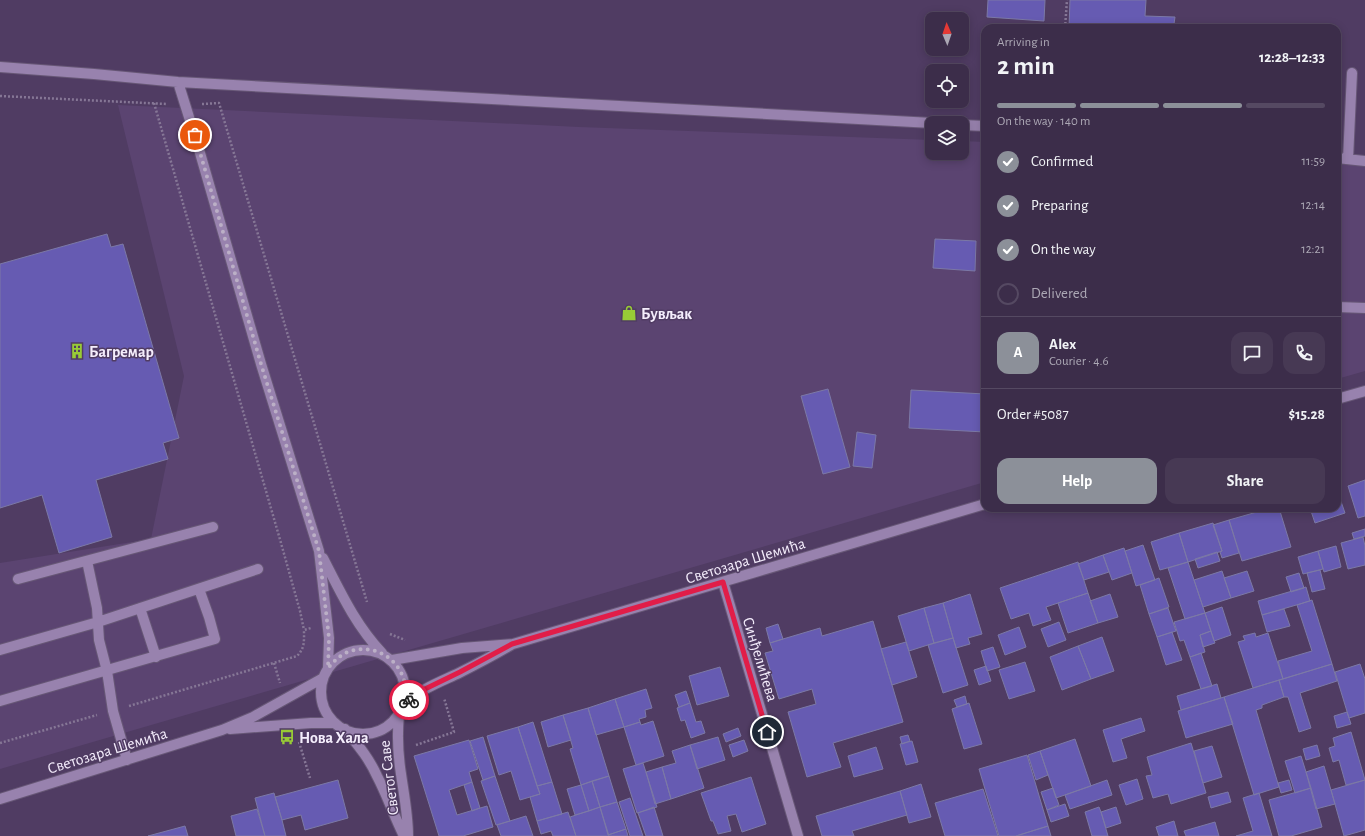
<!DOCTYPE html>
<html lang="en">
<head>
<meta charset="utf-8">
<style>
  body { margin:0; font-family:"Alegreya Sans",sans-serif; background:#473954; color:#f1f3f6; height:100vh; display:flex; flex-direction:column; font-size:15px; white-space:nowrap }
  * { box-sizing:border-box; margin:0 }
  p { font-size:13px; color:#aca8b5 }
  .icon { flex:none; width:22px; height:22px; fill:none; stroke:currentColor; stroke-width:2; stroke-linecap:round; stroke-linejoin:round }
  .map { position:relative; flex:1; overflow:hidden }
  .drawer { position:absolute; left:981px; top:24px; width:360px; height:488px; display:flex; flex-direction:column; background:#3c2d4a; border-radius:12px; box-shadow:0 2px 10px #0003,0 0 0 1px #554962 }
  .drawer>* { flex:none }
  .needle { width:26px; rotate:358deg }
  .buttons { position:absolute; left:925px; top:12px; display:grid; gap:8px }
  .buttons a { display:grid; place-items:center; width:44px; height:44px; border-radius:8px; background:#3c2d4a; box-shadow:0 2px 10px #0003,0 0 0 1px #554962; font-size:20px }
  .pin { position:absolute; display:grid; place-items:center; width:34px; height:34px; color:#fff; margin:-17px; border:2px solid #fff; border-radius:50%; box-shadow:0 1px 4px #0007 }
  .courier { position:absolute; display:grid; place-items:center; width:40px; height:40px; margin:-20px; border:3px solid #e11d48; border-radius:50%; background:#fff; color:#222; box-shadow:0 1px 5px #0007 }
  .headline em { font-style:normal; font-weight:600 }
  .headline div { display:flex; flex-direction:column-reverse }
  .headline { display:flex; align-items:center; justify-content:space-between; height:68px; padding:0 16px }
  h1 { font-size:26px; font-weight:600; line-height:30px }
  .bar { display:grid; grid-template-columns:repeat(4,1fr); gap:6px 4px; align-content:center; height:48px; padding:0 16px }
  .bar i { height:5px; border-radius:3px; background:#554962 }
  .bar .on { background:#8c9099 }
  .bar p { grid-column:span 4 }
  .line { display:flex; align-items:center; gap:10px; padding:0 16px; border-top:1px solid #554962 }
  .line div { flex:1 }
  .round { display:grid; place-items:center; flex:none; width:42px; height:42px; border-radius:12px; background:#473954 }
  ol { padding:0 16px; list-style:none }
  li { display:flex; align-items:center; gap:12px; height:44px }
  li p { margin-inline-start:auto }
  li .icon { padding:4px; border-radius:50%; background:#8c9099; color:#fff; stroke-width:4 }
  li:last-child { color:#aca8b5 }
  li i { width:22px; height:22px; border:2px solid #554962; border-radius:50% }
  .cta { display:flex; gap:8px; margin-top:auto; padding:8px 16px }
  .cta a { flex:1; height:46px; border-radius:12px; background:#8c9099; color:#fff; font-size:16px; font-weight:600; line-height:46px; text-align:center }
  .cta a+a { background:#473954; color:#f1f3f6 }
  .map>svg:first-child { display:block }
  .built { fill:#5b4471 }
  .building { fill:#665bb2; stroke:#7c79a6 }
  .lines { fill:none; stroke-linecap:round; stroke-linejoin:round }
  .minor-casing { stroke:#675776; stroke-width:12 }
  .path { stroke:#867796; stroke-width:2.5; stroke-dasharray:2 2; stroke-linecap:butt }
  .minor { stroke:#9882ae; stroke-width:10 }
  .done { stroke:#bbafc6; stroke-width:4; stroke-dasharray:0 7.2 }
  .route { stroke:#e11d48; stroke-width:5 }
  .labels { text-anchor:middle; stroke-width:3; stroke-linejoin:round; paint-order:stroke }
  .poi-label { font-size:16px; font-weight:bold; fill:#f4edfc; stroke:#503c63; text-anchor:start }
  .street-label { font-size:16px; fill:#f4edfc; stroke:#503c63 }
</style>
</head>
<body>
<div class="map">
<svg width="1365" height="836" viewBox="0 0 1365 836">
  <rect width="100%" height="100%" fill="#503c63"/>
  <path class="built" d="M 118,105 L 579,127 L 932,140 L 932,153 L 962,153 L 962,141 L 985,142 L 985,482 L 0,769 L 0,563 L 151,539 L 184,376 Z
    M 1337,163 L 1365,165 L 1365,371 L 1337,379 Z"/>
  <path class="building" d="M 988,0 L 1045,0 L 1044,21 L 987,17 Z
    M 1070,0 L 1146,0 L 1145,16 L 1175,17 L 1174,24 L 1237,28 L 1069,28 Z
    M 107,234 L 111,247 L 123,244 L 179,438 L 163,443 L 168,459 L 96,480 L 112,537 L 59,553 L 42,495 L 0,508 L 0,264 Z
    M 935,239 L 976,241 L 975,271 L 933,268 Z
    M 828,389 L 850,467 L 823,474 L 801,396 Z
    M 911,390 L 985,394 L 985,432 L 909,428 Z
    M 857,432 L 876,435 L 872,468 L 853,466 Z
    M 1365,480 L 1365,516 L 1358,518 L 1348,486 Z
    M 1337,490 L 1345,513 L 1315,523 L 1310,508 L 1337,508 Z
    M 1271,508 L 1279,508 L 1291,547 L 1242,561 L 1229,520 Z
    M 1229,520 L 1239,553 L 1222,558 L 1220,552 L 1222,551 L 1213,525 Z
    M 1213,523 L 1222,551 L 1188,562 L 1179,533 Z
    M 1365,529 L 1365,536 L 1354,539 L 1352,533 Z
    M 1179,533 L 1188,562 L 1160,570 L 1151,542 Z
    M 1363,537 L 1365,546 L 1365,565 L 1348,569 L 1341,543 Z
    M 1143,545 L 1155,580 L 1136,586 L 1125,551 Z
    M 1336,546 L 1341,567 L 1324,572 L 1318,551 Z
    M 1124,548 L 1132,573 L 1112,580 L 1103,555 Z
    M 1318,551 L 1323,569 L 1303,574 L 1298,557 Z
    M 1217,552 L 1220,561 L 1198,568 L 1195,559 Z
    M 1103,555 L 1109,572 L 1084,580 L 1078,564 Z
    M 1078,562 L 1088,593 L 1046,607 L 1051,620 L 1033,626 L 1029,613 L 1011,619 L 1000,588 Z
    M 1188,562 L 1205,613 L 1185,619 L 1168,568 Z
    M 1320,570 L 1325,589 L 1312,592 L 1307,573 Z
    M 1222,571 L 1231,598 L 1203,607 L 1194,580 Z
    M 1247,571 L 1254,591 L 1231,598 L 1224,578 Z
    M 1299,573 L 1304,588 L 1291,592 L 1286,577 Z
    M 1159,578 L 1169,607 L 1149,614 L 1140,585 Z
    M 1306,587 L 1310,601 L 1262,615 L 1258,601 Z
    M 1088,593 L 1098,623 L 1068,633 L 1058,603 Z
    M 970,594 L 982,634 L 968,638 L 970,644 L 956,648 L 943,603 Z
    M 1110,594 L 1118,617 L 1098,623 L 1090,601 Z
    M 1312,600 L 1332,664 L 1283,679 L 1278,661 L 1312,651 L 1297,605 Z
    M 943,603 L 953,638 L 934,643 L 924,608 Z
    M 1222,607 L 1231,635 L 1214,641 L 1205,613 Z
    M 924,608 L 934,643 L 909,651 L 898,616 Z
    M 1168,608 L 1176,631 L 1157,637 L 1149,614 Z
    M 1284,609 L 1290,626 L 1267,632 L 1262,615 Z
    M 1205,613 L 1211,631 L 1200,635 L 1205,652 L 1190,657 L 1184,640 L 1180,641 L 1174,622 Z
    M 873,621 L 903,722 L 833,743 L 841,767 L 807,777 L 788,712 L 816,704 L 812,689 L 779,699 L 765,653 L 773,651 L 770,643 L 783,639 L 820,628 L 822,636 Z
    M 1059,622 L 1066,640 L 1048,647 L 1041,629 Z
    M 778,624 L 783,639 L 770,643 L 766,628 Z
    M 1019,627 L 1026,647 L 1005,655 L 998,635 Z
    M 1211,631 L 1215,643 L 1203,647 L 1200,635 Z
    M 1172,632 L 1182,660 L 1166,665 L 1157,637 Z
    M 1255,633 L 1256,637 L 1268,633 L 1283,679 L 1253,688 L 1238,642 L 1245,640 L 1243,636 Z
    M 1102,637 L 1114,671 L 1091,679 L 1078,646 Z
    M 953,638 L 968,685 L 943,693 L 928,645 Z
    M 906,642 L 917,677 L 892,685 L 881,649 Z
    M 1078,646 L 1091,679 L 1062,690 L 1050,657 Z
    M 993,647 L 1000,667 L 987,671 L 981,651 Z
    M 1201,653 L 1212,686 L 1201,689 L 1190,657 Z
    M 1025,662 L 1035,691 L 1009,699 L 999,670 Z
    M 1332,664 L 1337,681 L 1300,693 L 1311,728 L 1299,732 L 1288,697 L 1284,697 L 1279,680 Z
    M 1360,664 L 1365,679 L 1365,713 L 1349,718 L 1335,672 Z
    M 986,666 L 991,681 L 979,685 L 974,670 Z
    M 720,667 L 729,696 L 697,705 L 689,676 Z
    M 1279,680 L 1284,697 L 1262,705 L 1262,708 L 1256,710 L 1279,787 L 1254,795 L 1224,697 Z
    M 1217,684 L 1221,698 L 1181,710 L 1177,696 Z
    M 646,689 L 652,708 L 645,710 L 646,717 L 639,719 L 640,722 L 624,727 L 615,699 Z
    M 686,691 L 690,703 L 679,707 L 675,695 Z
    M 965,696 L 967,704 L 957,707 L 954,700 Z
    M 1224,697 L 1233,724 L 1186,738 L 1178,711 Z
    M 615,699 L 624,727 L 596,735 L 588,708 Z
    M 690,703 L 696,722 L 701,721 L 705,733 L 691,738 L 685,720 L 681,721 L 677,708 Z
    M 969,703 L 982,744 L 964,749 L 952,709 Z
    M 588,708 L 609,776 L 581,785 L 570,749 L 573,748 L 563,715 Z
    M 1347,712 L 1351,724 L 1337,728 L 1334,716 Z
    M 563,715 L 571,740 L 548,747 L 541,722 Z
    M 1141,718 L 1145,731 L 1121,739 L 1127,758 L 1113,762 L 1103,730 Z
    M 653,721 L 664,756 L 636,765 L 624,727 L 640,722 L 641,725 Z
    M 533,722 L 552,782 L 537,786 L 518,727 Z
    M 518,727 L 540,794 L 520,800 L 511,771 L 499,775 L 487,736 Z
    M 738,728 L 741,736 L 726,742 L 723,734 Z
    M 1351,732 L 1365,780 L 1346,785 L 1339,760 L 1333,762 L 1329,748 L 1335,746 L 1333,738 Z
    M 908,735 L 910,741 L 902,744 L 900,737 Z
    M 483,737 L 495,776 L 483,780 L 470,741 Z
    M 718,737 L 725,760 L 697,769 L 690,745 Z
    M 1075,739 L 1091,786 L 1056,798 L 1040,751 Z
    M 469,740 L 478,769 L 469,772 L 472,782 L 449,790 L 457,815 L 487,806 L 493,827 L 463,836 L 439,836 L 414,756 Z
    M 744,740 L 748,751 L 733,757 L 729,745 Z
    M 912,741 L 918,762 L 906,765 L 900,744 Z
    M 1191,743 L 1206,793 L 1171,804 L 1168,794 L 1153,798 L 1146,776 L 1152,775 L 1147,757 Z
    M 690,745 L 704,788 L 671,799 L 662,767 L 676,763 L 672,751 Z
    M 1317,745 L 1320,756 L 1306,760 L 1303,749 Z
    M 1212,746 L 1222,777 L 1203,783 L 1194,751 Z
    M 876,747 L 883,769 L 854,777 L 848,756 Z
    M 1040,751 L 1048,775 L 1036,780 L 1028,755 Z
    M 1027,755 L 1048,826 L 1016,836 L 999,836 L 979,769 Z
    M 1301,756 L 1311,788 L 1295,793 L 1285,761 Z
    M 643,763 L 657,807 L 637,813 L 623,769 Z
    M 1324,766 L 1335,804 L 1316,809 L 1306,772 Z
    M 662,767 L 671,799 L 655,804 L 646,772 Z
    M 495,776 L 510,821 L 496,825 L 481,781 Z
    M 609,776 L 617,802 L 600,807 L 592,781 Z
    M 751,777 L 766,824 L 742,832 L 736,814 L 727,816 L 731,831 L 718,834 L 713,821 L 711,821 L 701,793 Z
    M 1137,779 L 1143,799 L 1126,805 L 1119,785 Z
    M 338,780 L 348,818 L 305,830 L 301,815 L 282,820 L 275,797 Z
    M 1107,780 L 1112,795 L 1070,809 L 1065,795 Z
    M 1289,780 L 1292,790 L 1281,793 L 1278,783 Z
    M 1365,780 L 1365,830 L 1344,836 L 1331,790 Z
    M 592,781 L 600,807 L 589,811 L 581,785 Z
    M 472,782 L 480,808 L 472,811 L 464,785 Z
    M 552,782 L 562,814 L 537,821 L 530,797 L 540,794 L 537,786 Z
    M 921,784 L 931,817 L 909,823 L 900,791 Z
    M 581,785 L 589,811 L 575,815 L 567,789 Z
    M 1053,788 L 1059,805 L 1047,810 L 1041,792 Z
    M 1311,788 L 1322,827 L 1291,836 L 1279,836 L 1269,800 Z
    M 983,789 L 998,836 L 945,836 L 935,803 Z
    M 900,791 L 907,815 L 852,831 L 854,836 L 822,836 L 816,816 Z
    M 1228,792 L 1231,802 L 1211,808 L 1208,797 Z
    M 274,793 L 282,820 L 286,836 L 265,836 L 255,798 Z
    M 1259,793 L 1272,836 L 1236,836 L 1253,831 L 1243,798 Z
    M 630,798 L 643,836 L 630,836 L 619,802 Z
    M 617,802 L 626,829 L 608,835 L 600,807 Z
    M 1065,804 L 1069,816 L 1051,822 L 1047,810 Z
    M 600,807 L 609,836 L 576,836 L 570,817 Z
    M 654,807 L 663,836 L 646,836 L 638,813 Z
    M 1099,807 L 1101,812 L 1108,836 L 1092,836 L 1085,812 Z
    M 1116,807 L 1121,823 L 1106,828 L 1101,812 Z
    M 257,809 L 265,836 L 236,836 L 231,816 Z
    M 568,812 L 576,836 L 553,836 L 551,831 L 541,834 L 537,821 Z
    M 526,816 L 533,836 L 501,836 L 497,825 Z
    M 1174,821 L 1178,836 L 1159,836 L 1156,827 Z
    M 1215,822 L 1219,836 L 1186,836 L 1184,831 Z
    M 185,826 L 188,836 L 148,836 Z
    M 1048,826 L 1051,836 L 1016,836 Z
    M 626,829 L 628,836 L 609,836 L 608,835 Z"/>
  <g class="lines">
    <g class="minor-casing">
      <path id="minor" d="M 0,67 L 94,74 L 178,82 L 932,123
        M 178,82 L 198,146 L 261,364 L 319,551 L 329,638 L 328,668
        M 962,125 L 985,126
        M 1337,158 L 1365,161
        M 1348,159 L 1352,73
        M 1337,307 L 1365,308
        M 1337,399 L 1365,391
        M 323,558 C 341,593 355,624 382,653
        M 87,561 L 97,608 L 99,640 L 107,671 L 113,711 L 127,760
        M 18,579 L 213,527
        M 723,582 L 798,836
        M 140,608 L 156,657
        M321 692a42 42 0 1 1 84 0a42 42 0 1 1-84 0Z
        M 0,650 L 98,622 L 258,569
        M 392,660 L 462,648 L 513,644 L 985,504
        M 0,701 L 215,639 L 209,617 L 199,589
        M 404,705 C 420,689 440,682 459,673 C 477,664 494,655 511,645
        M 399,715 C 397,735 398,755 401,774 C 404,795 408,815 408,836
        M 230,729 L 311,723 L 335,723
        M 345,729 C 357,744 369,758 377,776 C 387,795 394,816 404,836
        M 0,799 L 222,730 L 253,717 L 323,678"/>
    </g>
    <path class="path" d="M 1065,28 L 1067,0
      M 0,96 L 167,104
      M 154,103 L 281,543 L 300,611 L 304,630
      M 202,104 L 219,103 L 367,602
      M 390,634 L 405,640
      M 274,663 L 280,683
      M 129,706 L 297,656 C 305,648 304,641 304,630 L 311,628
      M 299,742 L 310,778
      M 0,743 L 97,715
      M 416,745 L 454,732 L 444,698"/>
    <use href="#minor" class="minor"/>
  </g>
  <g class="lines">
    <path class="done" d="M 195,135 L 261,364 L 319,551 L 329,638 L 328,668 C 334,661 340,655 348,652 C 371,643 397,656 404,680 C 407,688 405,697 404,705 L 409,700"/>
    <path class="route" d="M 409,700 L 413,696 L 425,689 L 460,672 L 512,644 L 723,582 L 767,732"/>
  </g>
  <defs>
    <g id="shop-bare" transform="scale(1.2)"><path d="M-5-2.5h2.3a2.7 3.5 0 0 1 5.4 0H5L5.5 6h-11ZM-1.5-2.5h3a1.5 2.3 0 0 0-3 0Z" fill="#98cb36" stroke="#503c63" stroke-width="2.5" paint-order="stroke"/></g>
    <g id="building-bare" transform="scale(1.2)"><path d="M-4-6H4V6H1V3H-1V6H-4ZM-2.5-4.3h1.7v1.8h-1.7ZM.8-4.3h1.7v1.8H.8ZM-2.5-1h1.7V.8h-1.7ZM.8-1h1.7V.8H.8Z" fill="#98cb36" stroke="#503c63" stroke-width="2.5" paint-order="stroke"/></g>
    <g id="bus-bare" transform="scale(1.2)"><path d="M-5-6H5V4H4V6H2V4H-2V6H-4V4H-5ZM-3.5-4V0h7V-4ZM-3.5 1.2v1.5H-2V1.2ZM2 1.2v1.5H3.5V1.2Z" fill="#98cb36" stroke="#503c63" stroke-width="2.5" paint-order="stroke"/></g>
  </defs>
  <g fill-rule="evenodd">
    <use href="#shop-bare" x="629" y="313"/>
    <use href="#building-bare" x="77" y="351"/>
    <use href="#bus-bare" x="287" y="737"/>
  </g>
  <g class="labels">
    <g class="poi-label">
      <text x="641" y="319">Бувљак</text>
      <text x="89" y="357">Багремар</text>
      <text x="299" y="743">Нова Хала</text>
    </g>
    <g class="street-label">
      <text transform="translate(745 560) rotate(-17)" y="6">Светозара Шемића</text>
      <text transform="translate(761 659) rotate(73)" y="6">Синђелићева</text>
      <text transform="translate(107 750) rotate(-17)" y="6">Светозара Шемића</text>
      <text transform="translate(388 778) rotate(-97)" y="6">Светог Саве</text>
    </g>
  </g>
</svg>
<div class="buttons">
<a><svg class="needle" viewBox="-14 -14 28 28"><path d="M0-13l5 13h-10z" fill="#e53935"/><path d="M0 13l5-13h-10z" fill="#aca8b5"/></svg></a>
<a><svg class="icon" aria-label="locate" viewBox="0 0 24 24"><circle cx="12" cy="12" r="6"/><path d="M12 2v4M12 18v4M2 12h4M18 12h4"/></svg></a>
<a><svg class="icon" aria-label="layers" viewBox="0 0 24 24"><path d="M12 4l9 5-9 5-9-5zM3 14l9 5 9-5"/></svg></a>
</div>
<div class="pin" style="left:195px;top:135px;background:#ea580c"><svg class="icon" aria-label="bag" viewBox="0 0 24 24"><path d="M5 8h14l-1 12H6zM9 8a3 3 0 0 1 6 0"/></svg></div>
<div class="pin" style="left:767px;top:732px;background:#1f2937"><svg class="icon" aria-label="home" viewBox="0 0 24 24"><path d="M3 11l9-7 9 7M6 9v11h12V9"/></svg></div>
<div class="courier" style="left:409px;top:700px"><svg class="icon" aria-label="bike" viewBox="0 0 24 24"><circle cx="6" cy="16" r="4"/><circle cx="18" cy="16" r="4"/><path d="M6 16l4-8h5l3 8M10 8l3 8H6M13 5h3"/></svg></div>
<section class="drawer">
<div class="headline"><div><h1>2 min</h1><p>Arriving in</p></div><em>12:28–12:33</em></div>
<div class="bar"><i class="on"></i><i class="on"></i><i class="on"></i><i></i><p>On the way · 140 m</p></div>
<ol>
<li><svg class="icon" aria-label="check" viewBox="0 0 24 24"><path d="M5 12l5 5 9-10"/></svg>Confirmed<p>11:59</p></li>
<li><svg class="icon" aria-label="check" viewBox="0 0 24 24"><path d="M5 12l5 5 9-10"/></svg>Preparing<p>12:14</p></li>
<li><svg class="icon" aria-label="check" viewBox="0 0 24 24"><path d="M5 12l5 5 9-10"/></svg>On the way<p>12:21</p></li>
<li><i></i>Delivered</li>
</ol>
<div class="line" style="height:72px"><b class="round" style="background:#8c9099;color:#fff">A</b><div><b>Alex</b><p>Courier · 4.6</p></div><a class="round"><svg class="icon" aria-label="chat" viewBox="0 0 24 24"><path d="M4 5h16v11H9l-5 4z"/></svg></a><a class="round"><svg class="icon" aria-label="phone" viewBox="0 0 24 24"><path d="M5 4h4l2 5-3 2q2 4 5 5l2-3 5 2v4C11 20 4 13 5 4z"/></svg></a></div>
<div class="line" style="height:52px"><div>Order #5087</div><b>$15.28</b></div>
<div class="cta"><a>Help</a><a>Share</a></div>
</section>
</div>
</body>
</html>
